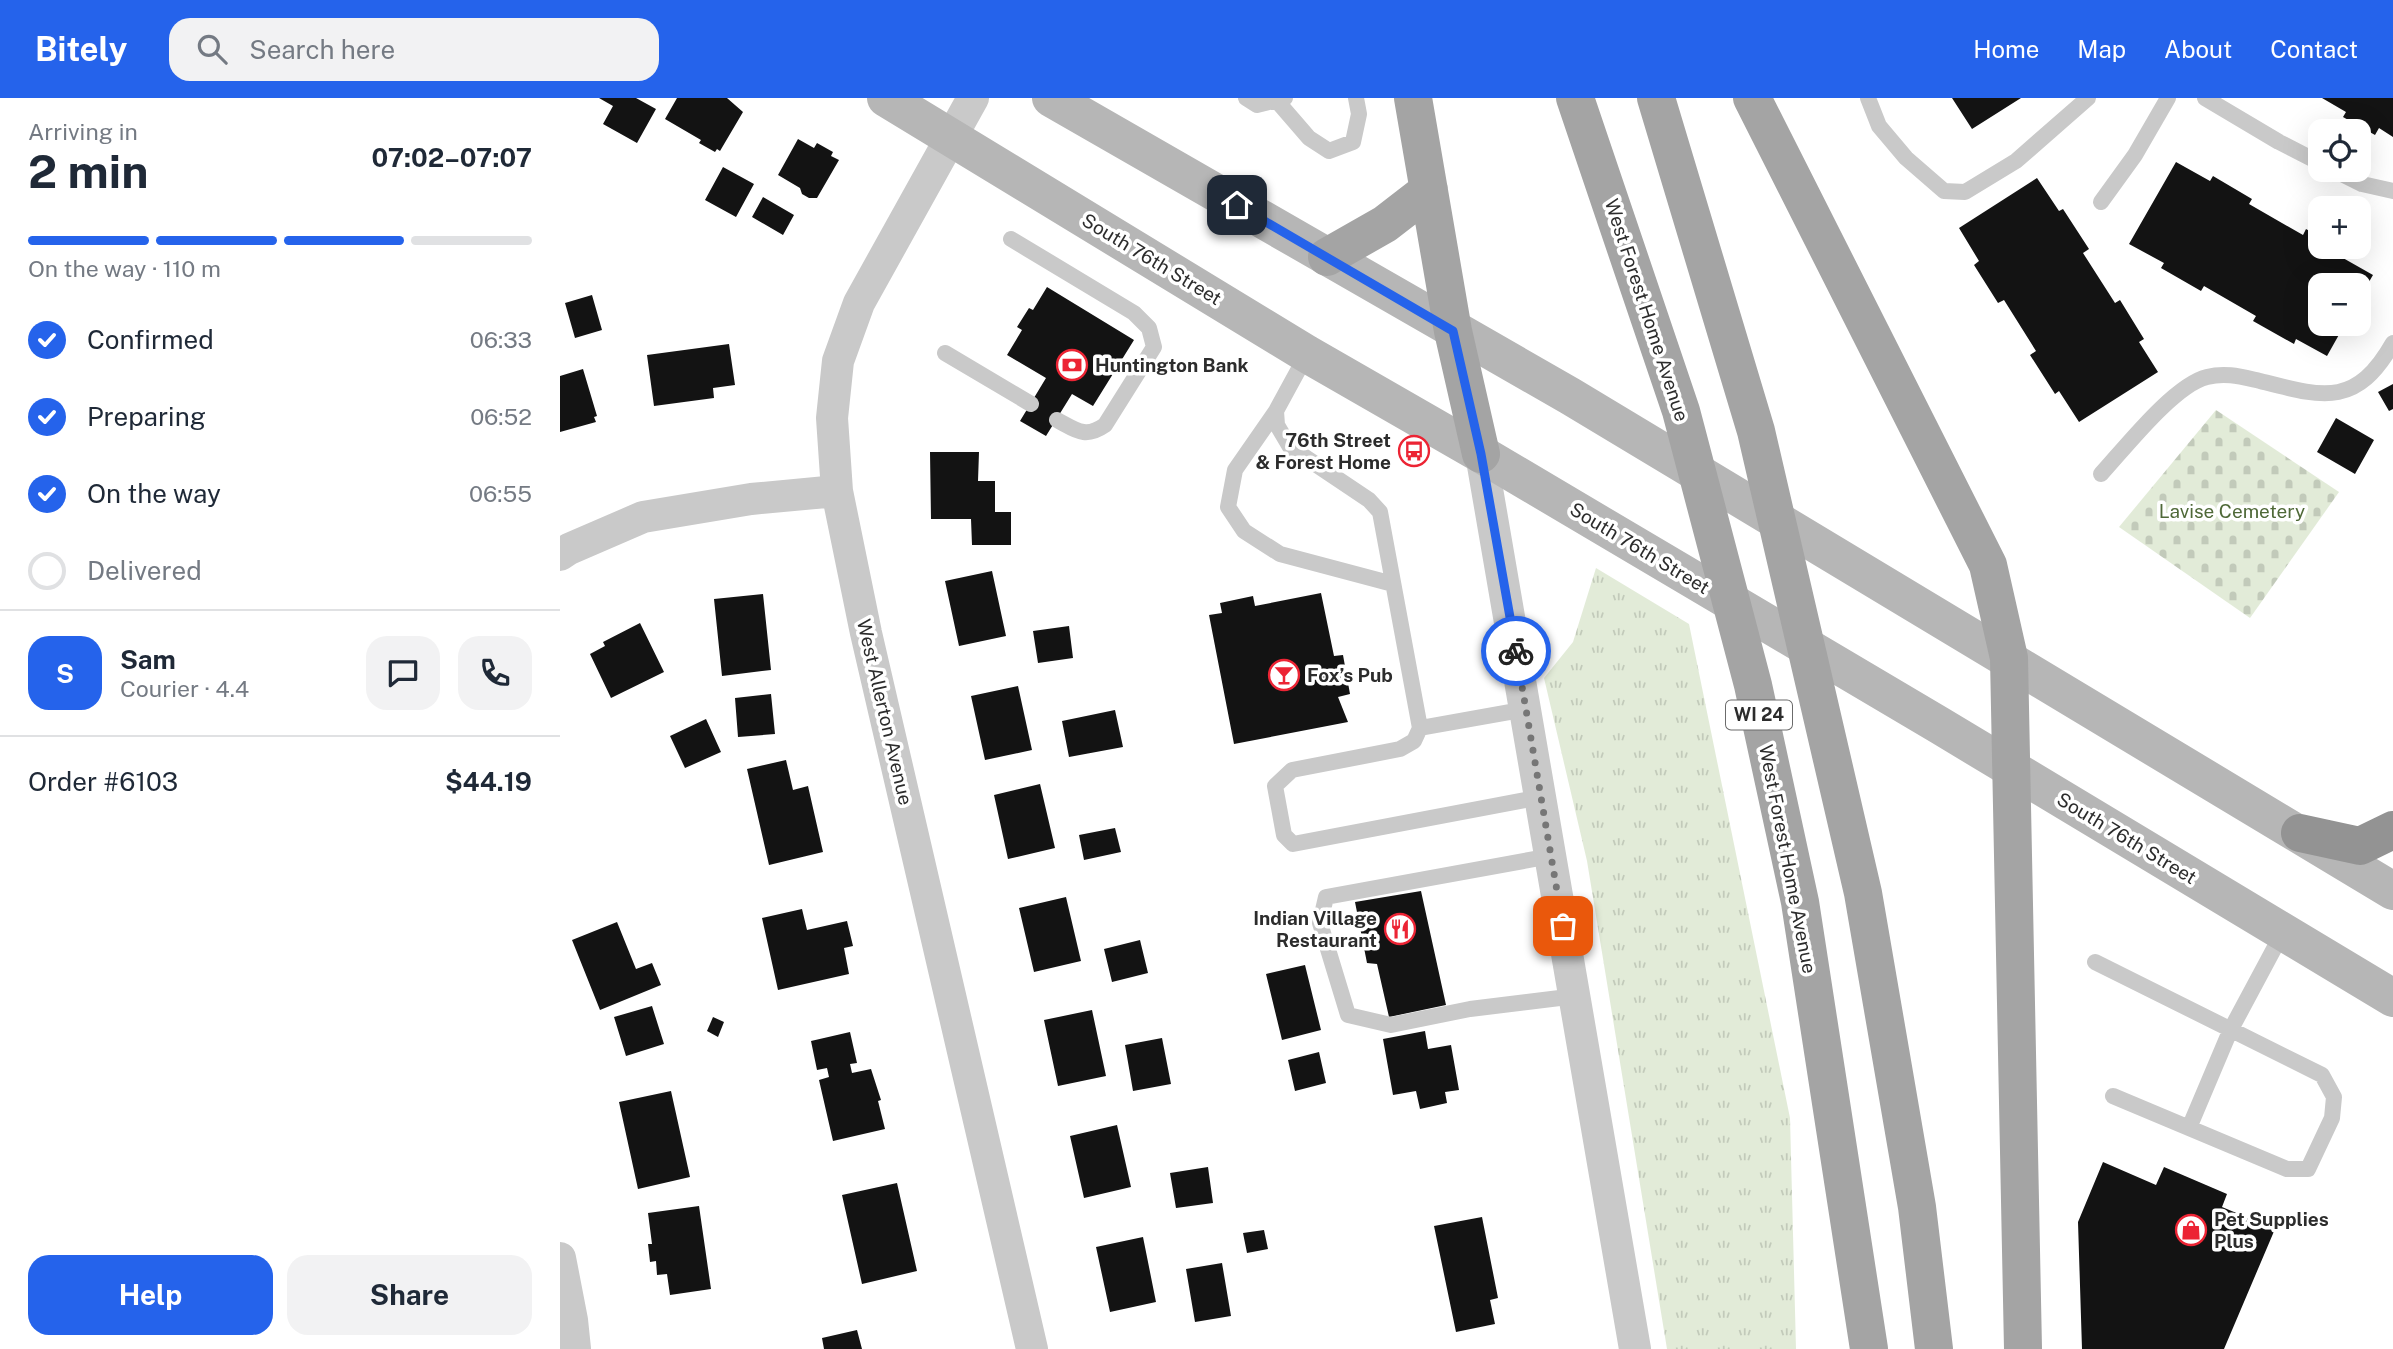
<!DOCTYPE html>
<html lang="en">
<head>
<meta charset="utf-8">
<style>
  body { margin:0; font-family:"Public Sans",sans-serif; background:#f2f2f3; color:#1f2937; height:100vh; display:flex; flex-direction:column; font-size:26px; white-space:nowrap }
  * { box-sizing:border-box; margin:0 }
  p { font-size:23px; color:#747a83 }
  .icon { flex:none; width:38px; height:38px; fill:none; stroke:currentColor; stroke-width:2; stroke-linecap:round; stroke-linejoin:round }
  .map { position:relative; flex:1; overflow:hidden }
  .drawer { display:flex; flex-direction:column; background:#fff; width:560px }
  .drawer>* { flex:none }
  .buttons { position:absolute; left:1748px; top:21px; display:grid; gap:14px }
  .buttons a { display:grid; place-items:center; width:63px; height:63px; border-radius:14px; background:#fff; box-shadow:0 7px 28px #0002; font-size:35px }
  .pin { position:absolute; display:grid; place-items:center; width:60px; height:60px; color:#fff; margin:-30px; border-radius:14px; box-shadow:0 4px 10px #0006 }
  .courier { position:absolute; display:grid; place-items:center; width:70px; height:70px; margin:-35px; border:5px solid #2563eb; border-radius:50%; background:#fff; color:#222; box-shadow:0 2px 9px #0007 }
  .overview em { font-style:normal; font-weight:700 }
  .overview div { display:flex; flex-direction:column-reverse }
  .overview { display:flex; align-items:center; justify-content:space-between; height:119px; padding:0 28px }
  h1 { font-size:46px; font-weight:700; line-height:52px }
  .bar { display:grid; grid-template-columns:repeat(4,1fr); gap:10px 7px; align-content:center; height:84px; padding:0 28px }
  .bar i { height:9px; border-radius:5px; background:#e0e1e3 }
  .bar .current { background:#2563eb }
  .bar p { grid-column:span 4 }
  .line { display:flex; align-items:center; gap:18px; padding:0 28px; border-top:2px solid #e0e1e3 }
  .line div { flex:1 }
  .round { display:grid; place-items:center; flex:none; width:74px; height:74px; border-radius:21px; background:#f2f2f3 }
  ol { padding:0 28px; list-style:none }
  li { display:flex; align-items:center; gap:21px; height:77px }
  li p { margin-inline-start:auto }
  li .icon { padding:7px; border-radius:50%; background:#2563eb; color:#fff; stroke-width:4 }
  li:last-child { color:#747a83 }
  li i { width:38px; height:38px; border:4px solid #e0e1e3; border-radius:50% }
  .primary-button { display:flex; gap:14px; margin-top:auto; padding:14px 28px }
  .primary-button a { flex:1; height:80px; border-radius:21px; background:#2563eb; color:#fff; font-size:28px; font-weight:700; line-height:80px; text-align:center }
  .primary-button a+a { background:#f2f2f3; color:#1f2937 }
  header { display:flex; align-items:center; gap:42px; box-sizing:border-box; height:98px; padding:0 35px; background:#2563eb; color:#fff }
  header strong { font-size:33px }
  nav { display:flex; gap:38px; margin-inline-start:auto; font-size:24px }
  .search { width:490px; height:63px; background:#f2f2f3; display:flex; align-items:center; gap:18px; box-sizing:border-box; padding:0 24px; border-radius:21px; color:#747a83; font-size:26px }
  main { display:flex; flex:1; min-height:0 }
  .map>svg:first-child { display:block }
  .grass { fill:url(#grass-tufts) }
  .cemetery { fill:url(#cemetery-stones) }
  .building { fill:#131313 }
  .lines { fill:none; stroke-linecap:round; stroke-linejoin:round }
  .lane { stroke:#c9c9c9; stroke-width:16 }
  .street { stroke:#c9c9c9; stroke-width:32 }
  .secondary { stroke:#b6b6b6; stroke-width:38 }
  .primary { stroke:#a4a4a4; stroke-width:38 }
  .highway { stroke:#939393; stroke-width:38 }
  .done { stroke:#767676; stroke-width:7; stroke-dasharray:0 12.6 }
  .route { stroke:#2563eb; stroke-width:9 }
  .labels { text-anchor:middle; stroke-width:7; stroke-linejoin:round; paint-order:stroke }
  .shield { fill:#fff; stroke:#6b6b6b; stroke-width:2 }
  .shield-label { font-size:18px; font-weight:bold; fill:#2c2c2c }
  .street-label { font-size:19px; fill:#2c2c2c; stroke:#fff }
  .poi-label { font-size:19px; font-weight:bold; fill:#2c2c2c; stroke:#fff; text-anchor:start }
  .park-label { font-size:19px; fill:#4f6938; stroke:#fff }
</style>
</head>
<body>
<header>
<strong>Bitely</strong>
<div class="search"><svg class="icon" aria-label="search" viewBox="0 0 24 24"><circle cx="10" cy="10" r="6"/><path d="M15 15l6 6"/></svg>Search here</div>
<nav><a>Home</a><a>Map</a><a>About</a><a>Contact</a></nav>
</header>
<main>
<section class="drawer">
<div class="overview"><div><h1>2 min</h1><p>Arriving in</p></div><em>07:02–07:07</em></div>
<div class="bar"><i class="current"></i><i class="current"></i><i class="current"></i><i></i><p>On the way · 110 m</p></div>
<ol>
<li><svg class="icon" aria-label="check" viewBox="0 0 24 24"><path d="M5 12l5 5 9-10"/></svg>Confirmed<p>06:33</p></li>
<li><svg class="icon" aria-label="check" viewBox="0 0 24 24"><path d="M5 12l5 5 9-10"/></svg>Preparing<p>06:52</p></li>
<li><svg class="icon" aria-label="check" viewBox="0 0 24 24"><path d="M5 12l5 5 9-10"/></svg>On the way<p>06:55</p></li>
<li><i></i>Delivered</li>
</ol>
<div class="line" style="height:126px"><b class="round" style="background:#2563eb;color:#fff">S</b><div><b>Sam</b><p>Courier · 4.4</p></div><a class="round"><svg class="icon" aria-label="chat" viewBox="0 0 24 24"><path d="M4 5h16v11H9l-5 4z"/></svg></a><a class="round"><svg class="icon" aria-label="phone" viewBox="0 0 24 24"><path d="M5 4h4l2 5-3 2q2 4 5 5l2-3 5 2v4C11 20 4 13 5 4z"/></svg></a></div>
<div class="line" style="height:91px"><div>Order #6103</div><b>$44.19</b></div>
<div class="primary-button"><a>Help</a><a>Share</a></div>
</section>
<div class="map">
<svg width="1833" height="1251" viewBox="0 0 1833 1251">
  <defs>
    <pattern id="grass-tufts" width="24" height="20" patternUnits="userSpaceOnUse" patternTransform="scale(1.75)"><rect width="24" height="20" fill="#e2ebd8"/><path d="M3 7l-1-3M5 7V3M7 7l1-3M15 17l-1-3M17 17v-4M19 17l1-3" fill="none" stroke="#c2caba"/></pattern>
    <pattern id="cemetery-stones" width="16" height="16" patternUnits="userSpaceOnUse" patternTransform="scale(1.75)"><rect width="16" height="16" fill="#e2ebd8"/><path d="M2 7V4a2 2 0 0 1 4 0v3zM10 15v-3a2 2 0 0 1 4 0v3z" fill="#c2caba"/></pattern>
  </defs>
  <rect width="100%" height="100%" fill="#fff"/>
  <path class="grass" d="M 1036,470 L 1129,526 L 1230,1020 L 1236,1251 L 1107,1251 L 1027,763 L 984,580 L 1013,544 Z"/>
  <path class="cemetery" d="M 1656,312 L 1779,394 L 1690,520 L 1559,429 Z"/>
  <path class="building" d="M 39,0 L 76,0 L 96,11 L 77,45 L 43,26 L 53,8 Z
    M 117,0 L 167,0 L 183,14 L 160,53 L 157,51 L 155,54 L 139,45 L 141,42 L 105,21 Z
    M 1392,0 L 1461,0 L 1412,31 Z
    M 1762,0 L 1833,0 L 1833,39 L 1819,30 L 1815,37 L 1783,19 L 1786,14 Z
    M 238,41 L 254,50 L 257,45 L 273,54 L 271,58 L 279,62 L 257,100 L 249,100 L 242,96 L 240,90 L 218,77 Z
    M 1616,64 L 1650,83 L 1653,78 L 1692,101 L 1689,106 L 1743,137 L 1746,131 L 1760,139 L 1760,149 L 1777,149 L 1786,154 L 1783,160 L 1813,177 L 1799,201 L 1799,187 L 1760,187 L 1760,226 L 1785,226 L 1767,258 L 1736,241 L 1734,246 L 1693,223 L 1696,218 L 1644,188 L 1641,193 L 1601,170 L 1604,165 L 1569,146 Z
    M 163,69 L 194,86 L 176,119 L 145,102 Z
    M 1477,80 L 1499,113 L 1503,111 L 1529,151 L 1523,155 L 1555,205 L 1560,202 L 1584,241 L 1579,244 L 1598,274 L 1519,324 L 1499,293 L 1495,296 L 1470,257 L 1476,253 L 1444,202 L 1438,205 L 1414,167 L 1419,163 L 1399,130 Z
    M 203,99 L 234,117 L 223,137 L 192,119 Z
    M 487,189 L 574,242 L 533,308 L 512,296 L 486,338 L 460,323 L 486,280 L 447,257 L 462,232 L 457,229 L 469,210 L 473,212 Z
    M 32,197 L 42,232 L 15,240 L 5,205 Z
    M 169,246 L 175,287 L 153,290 L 154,300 L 94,308 L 87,257 Z
    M 23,271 L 37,318 L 34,319 L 36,324 L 0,334 L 0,278 Z
    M 1833,286 L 1833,311 L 1829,313 L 1818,294 Z
    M 1776,320 L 1814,342 L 1795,376 L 1757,354 Z
    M 370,354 L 419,354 L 418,383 L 435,383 L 435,414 L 451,414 L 451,447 L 412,447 L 411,421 L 371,421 Z
    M 432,473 L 446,538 L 399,548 L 385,483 Z
    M 761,495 L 774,558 L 783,557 L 790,596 L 778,599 L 788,624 L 674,646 L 649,517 L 662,515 L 660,505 L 693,498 L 695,508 Z
    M 203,496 L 211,572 L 162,578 L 154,501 Z
    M 80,525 L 104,574 L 51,600 L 30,556 L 45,548 L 43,544 Z
    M 509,528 L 513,560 L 478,565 L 473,533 Z
    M 458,588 L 472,652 L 425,662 L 411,598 Z
    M 211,596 L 215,636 L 178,639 L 175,600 Z
    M 555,612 L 563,649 L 509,659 L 502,623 Z
    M 146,621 L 161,654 L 125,670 L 110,638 Z
    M 226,662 L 233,692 L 248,688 L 263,754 L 209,767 L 187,671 Z
    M 480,686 L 495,750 L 448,761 L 434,697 Z
    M 555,730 L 561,754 L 524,762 L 519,737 Z
    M 861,793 L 886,907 L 829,919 L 817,866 L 807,865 L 795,804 Z
    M 506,799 L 521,863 L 474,874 L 459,810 Z
    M 242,811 L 247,832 L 287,823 L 293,848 L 284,850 L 289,876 L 218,892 L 202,820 Z
    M 57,824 L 76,871 L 92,865 L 101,887 L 40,912 L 12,842 Z
    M 580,842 L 588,875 L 552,884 L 544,851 Z
    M 745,867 L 761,932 L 722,942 L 706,876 Z
    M 92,908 L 104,946 L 66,958 L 54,919 Z
    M 532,912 L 546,978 L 498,988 L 484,922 Z
    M 153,919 L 164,924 L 158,939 L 147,933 Z
    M 865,933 L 868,951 L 891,947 L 899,992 L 885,994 L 887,1005 L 860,1011 L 856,993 L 833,997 L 823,941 Z
    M 290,934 L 297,965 L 290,966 L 292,975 L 311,971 L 321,1002 L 318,1003 L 325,1031 L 273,1043 L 259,982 L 269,979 L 267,970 L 257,972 L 251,943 Z
    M 602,940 L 611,986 L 573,993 L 565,947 Z
    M 759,954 L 766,985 L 735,993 L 728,962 Z
    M 111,993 L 130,1079 L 78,1091 L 59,1004 Z
    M 557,1027 L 571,1089 L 524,1100 L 510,1038 Z
    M 1543,1064 L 1596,1087 L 1604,1069 L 1667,1096 L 1662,1109 L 1715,1131 L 1664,1251 L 1522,1251 L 1518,1124 Z
    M 648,1069 L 653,1105 L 616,1110 L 610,1075 Z
    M 337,1085 L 357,1173 L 302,1186 L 282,1097 Z
    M 139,1108 L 151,1191 L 110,1197 L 107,1176 L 97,1177 L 96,1163 L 90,1164 L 88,1146 L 92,1146 L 88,1115 Z
    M 922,1119 L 938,1200 L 930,1202 L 935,1226 L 896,1234 L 874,1128 Z
    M 704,1132 L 708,1151 L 687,1155 L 683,1135 Z
    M 583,1139 L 596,1204 L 550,1214 L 536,1149 Z
    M 662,1165 L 671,1218 L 635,1224 L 626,1171 Z
    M 297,1232 L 302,1251 L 264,1251 L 262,1240 Z"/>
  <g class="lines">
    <path class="lane" d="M 686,0 L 697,7 L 725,0
      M 1308,0 L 1319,28 L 1346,60 L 1384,93 L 1405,94 L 1456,63 L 1528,0
      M 1645,0 L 1719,44 L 1760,65
      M 717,3 L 749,40 L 769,53 L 793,44 L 799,16 L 796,0
      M 1774,72 L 1802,86 L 1833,93
      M 1541,104 L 1575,57 L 1608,0
      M 451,141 L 574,215 L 589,230 L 594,249 L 545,327 C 525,341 516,332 497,322
      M 385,255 L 471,306
      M 747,256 L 716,313 L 717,327 L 730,349 L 809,402 L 820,414 L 860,630 L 854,643 L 840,651 L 732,672 L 715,688 L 724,737 L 733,746 L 981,699
      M 716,313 L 675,372 L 668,409 L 684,433 L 720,456 L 833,486
      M 1541,376 C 1565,350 1614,287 1647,279 C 1666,274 1682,279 1700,283 C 1763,299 1796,310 1833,245
      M 860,630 L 966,611
      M 991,758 L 766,799 L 760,825 L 788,917 L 831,927 L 910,911 L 1016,898
      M 1535,864 L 1762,977 L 1774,999 L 1772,1020 L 1748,1071 L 1727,1071 L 1553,998
      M 1629,1030 L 1670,933 L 1723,834"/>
    <path class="street" d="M 413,0 L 299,205 L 278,263 L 272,320 L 277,393 L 306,535 L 472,1251
      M 921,356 L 1075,1251
      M 0,457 L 9,451 L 83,419 L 191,401 L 277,393
      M 0,1160 L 12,1222 L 15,1251"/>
    <path class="secondary" d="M 326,0 L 747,256 L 921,356 L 1379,627 L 1833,900
      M 491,0 L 1010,298 L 1833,793"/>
    <path class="primary" d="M 853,0 L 893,233 L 921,356
      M 1015,0 L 1121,313 L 1193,587 L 1240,804 L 1309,1251
      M 1096,0 L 1196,333 L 1303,795 L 1357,1109 L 1374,1251
      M 1192,0 L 1428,467 L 1449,560 L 1463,1251
      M 767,159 L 825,126 L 869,92"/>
    <path class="highway" d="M 1740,735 L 1800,748 L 1833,732"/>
  </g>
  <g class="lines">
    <path class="done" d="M 956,553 L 1003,828"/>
    <path class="route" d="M 677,107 L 893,233 L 921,356 L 956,553"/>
  </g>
  <defs>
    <g id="bank-ring" transform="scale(1.575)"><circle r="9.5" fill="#fff" stroke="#ec2434" stroke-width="1.5"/><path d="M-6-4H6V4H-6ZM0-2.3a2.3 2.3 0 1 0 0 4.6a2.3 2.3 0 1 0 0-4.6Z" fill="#ec2434"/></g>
    <g id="bus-ring" transform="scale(1.575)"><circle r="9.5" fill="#fff" stroke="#ec2434" stroke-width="1.5"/><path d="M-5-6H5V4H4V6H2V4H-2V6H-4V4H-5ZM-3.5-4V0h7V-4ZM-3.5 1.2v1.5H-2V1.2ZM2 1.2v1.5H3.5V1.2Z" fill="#ec2434"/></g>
    <g id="bar-ring" transform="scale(1.575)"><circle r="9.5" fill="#fff" stroke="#ec2434" stroke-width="1.5"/><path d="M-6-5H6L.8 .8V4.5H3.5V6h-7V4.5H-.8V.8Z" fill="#ec2434"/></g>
    <g id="restaurant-ring" transform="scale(1.575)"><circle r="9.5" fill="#fff" stroke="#ec2434" stroke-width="1.5"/><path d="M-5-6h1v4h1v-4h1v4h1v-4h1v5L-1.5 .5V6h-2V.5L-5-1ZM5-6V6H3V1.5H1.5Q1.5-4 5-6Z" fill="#ec2434"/></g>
    <g id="shop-ring" transform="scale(1.575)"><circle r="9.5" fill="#fff" stroke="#ec2434" stroke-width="1.5"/><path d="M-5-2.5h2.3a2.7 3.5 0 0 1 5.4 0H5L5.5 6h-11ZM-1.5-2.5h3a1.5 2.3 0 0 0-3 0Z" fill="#ec2434"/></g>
  </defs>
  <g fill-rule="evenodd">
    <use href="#bank-ring" x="512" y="267"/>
    <use href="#bus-ring" x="854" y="353"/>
    <use href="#bar-ring" x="724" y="577"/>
    <use href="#restaurant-ring" x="840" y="831"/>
    <use href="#shop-ring" x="1631" y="1132"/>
  </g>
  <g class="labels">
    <rect class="shield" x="1166" y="602.5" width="66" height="29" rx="5"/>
    <g class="shield-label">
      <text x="1199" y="623">WI 24</text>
    </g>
    <g class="street-label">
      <text transform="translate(592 161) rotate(31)" y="7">South 76th Street</text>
      <text transform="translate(1087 212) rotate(72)" y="7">West Forest Home Avenue</text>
      <text transform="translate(1080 450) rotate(31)" y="7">South 76th Street</text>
      <text transform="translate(325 614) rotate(77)" y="7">West Allerton Avenue</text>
      <text transform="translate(1567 740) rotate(31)" y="7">South 76th Street</text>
      <text transform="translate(1228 761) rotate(79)" y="7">West Forest Home Avenue</text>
    </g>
    <g class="poi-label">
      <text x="535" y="274">Huntington Bank</text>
      <text x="831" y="349" text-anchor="end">76th Street<tspan x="831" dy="22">&amp; Forest Home</tspan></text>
      <text x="747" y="584">Fox’s Pub</text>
      <text x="817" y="827" text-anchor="end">Indian Village<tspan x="817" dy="22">Restaurant</tspan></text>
      <text x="1654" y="1128">Pet Supplies<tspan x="1654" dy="22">Plus</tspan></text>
    </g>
    <g class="park-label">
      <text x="1672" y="420">Lavise Cemetery</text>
    </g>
  </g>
</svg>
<div class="buttons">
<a><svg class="icon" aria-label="locate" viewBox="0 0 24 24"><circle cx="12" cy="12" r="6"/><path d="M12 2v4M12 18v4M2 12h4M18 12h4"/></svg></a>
<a>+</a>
<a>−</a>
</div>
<div class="pin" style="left:1003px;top:828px;background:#ea580c"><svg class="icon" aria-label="bag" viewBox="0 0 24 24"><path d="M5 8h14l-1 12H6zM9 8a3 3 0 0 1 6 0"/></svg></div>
<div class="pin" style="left:677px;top:107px;background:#1f2937"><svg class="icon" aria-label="home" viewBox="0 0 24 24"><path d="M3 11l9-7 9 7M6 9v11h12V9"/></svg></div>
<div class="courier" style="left:956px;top:553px"><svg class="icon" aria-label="bike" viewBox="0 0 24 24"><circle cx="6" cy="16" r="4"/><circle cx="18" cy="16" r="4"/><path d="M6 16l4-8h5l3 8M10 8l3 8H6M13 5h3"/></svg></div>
</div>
</main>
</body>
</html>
